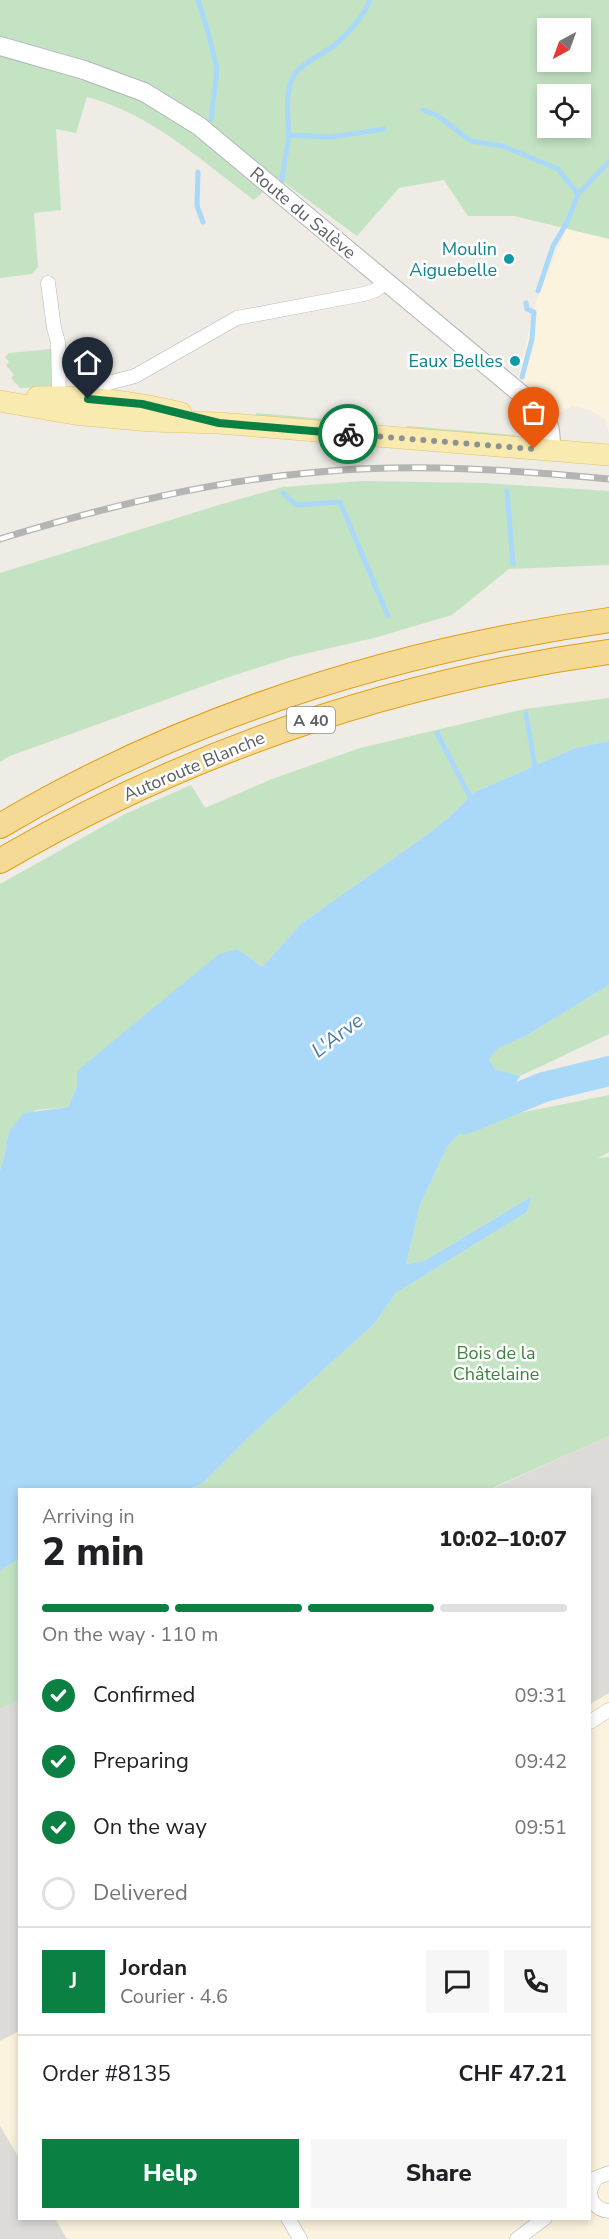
<!DOCTYPE html>
<html lang="en">
<head>
<meta charset="utf-8">
<style>
  body { margin:0; font-family:"Nunito Sans",sans-serif; background:#f6f6f6; color:#202124; height:100vh; display:flex; flex-direction:column; font-size:22px; white-space:nowrap }
  * { box-sizing:border-box; margin:0 }
  p { font-size:20px; color:#757577 }
  .icon { flex:none; width:33px; height:33px; fill:none; stroke:currentColor; stroke-width:2; stroke-linecap:round; stroke-linejoin:round }
  .map { position:relative; flex:1; overflow:hidden }
  .details { position:absolute; left:18px; top:1488px; width:573px; height:732px; display:flex; flex-direction:column; background:#fff; border-radius:0px; box-shadow:0 3px 9px #0003 }
  .details>* { flex:none }
  .needle { width:39px; rotate:221deg }
  .tools { position:absolute; left:537px; top:18px; display:grid; gap:12px }
  .tools a { display:grid; place-items:center; width:54px; height:54px; border-radius:0px; background:#fff; box-shadow:0 3px 9px #0003; font-size:30px }
  .pin { position:absolute; display:grid; place-items:center; width:51px; height:51px; color:#fff; margin:-62px -26px; border-radius:50% 50% 50% 0; rotate:-45deg; box-shadow:0 0 6px #0007 }
  .pin .icon { rotate:45deg }
  .courier { position:absolute; display:grid; place-items:center; width:60px; height:60px; margin:-30px; border:4px solid #0b8043; border-radius:50%; background:#fff; color:#222; box-shadow:0 2px 8px #0007 }
  .overview em { font-style:normal; font-weight:800 }
  .overview div { display:flex; flex-direction:column-reverse }
  .overview { display:flex; align-items:center; justify-content:space-between; height:102px; padding:0 24px }
  h1 { font-size:39px; font-weight:800; line-height:45px }
  .bar { display:grid; grid-template-columns:repeat(4,1fr); gap:9px 6px; align-content:center; height:72px; padding:0 24px }
  .bar i { height:8px; border-radius:4px; background:#e0e0e0 }
  .bar .active { background:#0b8043 }
  .bar p { grid-column:span 4 }
  .line { display:flex; align-items:center; gap:15px; padding:0 24px; border-top:2px solid #e0e0e0 }
  .line div { flex:1 }
  .round { display:grid; place-items:center; flex:none; width:63px; height:63px; border-radius:0px; background:#f6f6f6 }
  ol { padding:0 24px; list-style:none }
  li { display:flex; align-items:center; gap:18px; height:66px }
  li p { margin-inline-start:auto }
  li .icon { padding:6px; border-radius:50%; background:#0b8043; color:#fff; stroke-width:4 }
  li:last-child { color:#757577 }
  li i { width:33px; height:33px; border:3px solid #e0e0e0; border-radius:50% }
  .button { display:flex; gap:12px; margin-top:auto; padding:12px 24px }
  .button a { flex:1; height:69px; border-radius:0px; background:#0b8043; color:#fff; font-size:24px; font-weight:800; line-height:69px; text-align:center }
  .button a+a { background:#f6f6f6; color:#202124 }
  .map>svg:first-child { display:block }
  .commercial { fill:#fbf3dd }
  .industrial { fill:#dddbd7 }
  .green { fill:#c4e3c3; fill-rule:evenodd }
  .water { fill:#aad8f8 }
  .lines { fill:none; stroke-linecap:round; stroke-linejoin:round }
  .stream { stroke:#aad8f8; stroke-width:5 }
  .river { stroke:#aad8f8; stroke-width:30 }
  .street-casing { stroke:#b2b5b9; stroke-width:15 }
  .secondary-casing { stroke:#b1b4b9; stroke-width:20 }
  .primary-casing { stroke:#e6c065; stroke-width:22 }
  .highway-casing { stroke:#e19c12; stroke-width:26 }
  .street { stroke:#fff; stroke-width:14 }
  .secondary { stroke:#fff; stroke-width:18 }
  .primary { stroke:#f9ebaf; stroke-width:21 }
  .highway { stroke:#f5da95; stroke-width:24 }
  .rail-casing { stroke:#b3b4b4; stroke-width:7 }
  .rail { stroke:#fff; stroke-width:4.5; stroke-dasharray:14; stroke-linecap:butt }
  .done { stroke:#909191; stroke-width:6; stroke-dasharray:0 10.8 }
  .route { stroke:#0b8043; stroke-width:8 }
  .culture-dot { fill:#0f9aa8; stroke:#fff; stroke-width:2 }
  .labels { text-anchor:middle; stroke-width:5; stroke-linejoin:round; paint-order:stroke }
  .shield { fill:#fff; stroke:#8e9092; stroke-width:1.5 }
  .shield-label { font-size:16px; font-weight:bold; fill:#5d6064 }
  .street-label { font-size:18px; fill:#5d6064; stroke:#fff }
  .culture-label { font-size:18px; fill:#0d838f; stroke:#fff; text-anchor:end }
  .park-label { font-size:18px; fill:#3c833e; stroke:#fff }
  .water-label { font-size:20px; font-style:italic; fill:#4979a9; stroke:#fff }
</style>
</head>
<body>
<div class="map">
<svg width="609" height="2239" viewBox="0 0 609 2239">
  <rect width="100%" height="100%" fill="#eeece5"/>
  <path class="commercial" d="M 567,227 L 609,239 L 609,432 L 605,419 L 587,409 L 572,406 L 558,413 L 546,400 L 518,378 L 536,301 Z
    M 609,1693 L 609,2239 L 67,2239 L 55,2219 L 590,2218 L 590,1704 Z
    M 19,2031 L 19,2158 L 0,2126 L 0,2041 Z"/>
  <path class="industrial" d="M 609,1436 L 609,1693 L 590,1704 L 590,1490 L 490,1490 Z
    M 19,1702 L 19,2031 L 0,2041 L 0,1708 Z
    M 0,2126 L 19,2158 L 20,2218 L 55,2219 L 67,2239 L 0,2239 Z"/>
  <path class="green" d="M 0,0 L 609,0 L 609,239 L 514,216 L 468,216 L 444,180 L 399,188 L 357,236 L 278,178 L 254,200 C 203,162 150,113 87,97 L 76,133 L 56,129 L 61,210 L 34,213 L 38,267 L 32,274 L 0,278 ZM 548,28 L 580,28 L 580,62 L 548,62 ZM 548,94 L 580,94 L 580,128 L 548,128 Z
    M 52,349 L 53,387 L 20,388 L 11,378 L 14,375 L 6,365 L 9,362 L 5,357 L 9,353 Z
    M 256,413 L 375,423 L 375,428 L 255,417 Z
    M 407,426 L 515,435 L 514,440 L 407,431 Z
    M 362,481 L 484,483 L 609,491 L 609,565 L 509,569 L 452,615 L 374,638 L 291,657 L 220,680 L 10,756 L 0,762 L 0,573 L 222,504 L 283,487 Z
    M 609,698 L 609,741 L 575,748 L 475,792 L 448,818 L 428,834 L 302,923 L 262,967 L 238,949 L 77,1086 L 68,1107 L 36,1110 L 9,1131 L 4,1158 L 0,1170 L 0,884 L 125,814 L 191,785 L 205,808 L 272,779 L 360,748 L 525,709 Z
    M 609,985 L 609,1034 L 520,1076 L 495,1069 L 489,1059 L 497,1048 L 524,1037 Z
    M 609,1095 L 609,1152 L 598,1158 L 609,1157 L 609,1436 L 490,1489 L 188,1490 L 203,1483 L 252,1434 L 374,1324 L 396,1293 L 527,1212 L 532,1196 L 424,1261 L 406,1264 L 420,1205 L 447,1147 L 466,1126 L 494,1118 Z
    M 19,1558 L 19,1702 L 0,1708 L 0,1571 Z"/>
  <path class="water" d="M 609,741 L 609,985 L 524,1037 L 498,1048 L 489,1059 L 495,1069 L 520,1076 L 494,1118 L 466,1126 L 447,1147 L 420,1205 L 406,1264 L 424,1261 L 532,1196 L 527,1212 L 396,1293 L 374,1324 L 252,1434 L 203,1483 L 188,1490 L 20,1490 L 19,1558 L 0,1571 L 0,1170 L 4,1158 L 9,1131 L 24,1113 L 68,1107 L 77,1086 L 77,1071 L 219,954 L 238,949 L 262,967 L 302,923 L 428,834 L 448,818 L 475,792 L 575,748 Z"/>
  <g class="lines">
    <path class="stream" d="M 198,0 L 208,32 L 217,69 L 211,120
      M 423,110 L 438,116 L 471,141 L 503,146 L 558,169 L 578,194
      M 289,135 C 288,117 285,96 292,79 C 299,63 323,55 336,44 C 348,33 364,16 370,0
      M 198,172 L 197,206 L 203,222
      M 281,185 L 289,135 L 331,137 L 384,129
      M 538,291 L 553,246 L 568,221 L 578,194 L 609,162
      M 522,377 L 532,339 L 534,312 L 527,309 L 526,303
      M 507,491 L 513,564
      M 283,493 L 296,505 L 340,502 L 388,616
      M 526,714 L 536,772
      M 437,733 L 472,801"/>
    <path class="river" d="M 465,1119 L 544,1087 L 609,1071"/>
    <g class="street-casing">
      <path id="street" d="M 48,283 L 54,328 L 58,342 L 59,397
        M 88,399 L 90,392 L 97,386 L 135,376 L 237,318 L 364,294 L 376,290 L 386,282
        M 590,1722 L 609,1710
        M 609,2173 L 596,2178 L 590,2190 C 590,2202 597,2210 609,2211
        M 288,2218 L 300,2239
        M 517,2239 L 545,2218"/>
    </g>
    <g class="secondary-casing">
      <path id="secondary" d="M 0,46 L 84,70 L 144,92 L 199,126 L 539,409 C 551,422 551,434 551,450"/>
    </g>
    <g class="primary-casing">
      <path id="primary" d="M 37,397 C 81,395 138,402 181,413
        M 0,401 L 74,414 L 150,421 L 219,423 L 609,455"/>
    </g>
    <g class="highway-casing">
      <path id="highway" d="M 0,826 C 187,715 395,651 609,620
        M 0,861 C 190,750 391,682 609,652"/>
    </g>
    <use href="#street" class="street"/>
    <use href="#secondary" class="secondary"/>
    <use href="#primary" class="primary"/>
    <use href="#highway" class="highway"/>
    <g class="rail-casing">
      <path id="rail" d="M 0,539 C 104,507 210,481 319,472 C 416,463 512,470 609,479"/>
    </g>
    <use href="#rail" class="rail"/>
  </g>
  <g class="lines">
    <path class="done" d="M 348,434 L 534,449"/>
    <path class="route" d="M 88,399 L 142,404 L 219,423 L 348,434"/>
  </g>
  <g class="culture-dot">
    <circle cx="509" cy="259" r="6"/>
    <circle cx="515" cy="361" r="6"/>
  </g>
  <g class="labels">
    <rect class="shield" x="287" y="707" width="48" height="26" rx="4.5"/>
    <g class="shield-label">
      <text x="311" y="726">A 40</text>
    </g>
    <g class="street-label">
      <text transform="translate(303 213) rotate(40)" y="6">Route du Salève</text>
      <text transform="translate(194 766) rotate(-23)" y="6">Autoroute Blanche</text>
    </g>
    <g class="culture-label">
      <text x="497" y="255">Moulin<tspan x="497" dy="21">Aiguebelle</tspan></text>
      <text x="503" y="367">Eaux Belles</text>
    </g>
    <g class="park-label">
      <text x="496" y="1359">Bois de la<tspan x="496" dy="21">Châtelaine</tspan></text>
    </g>
    <g class="water-label">
      <text transform="translate(337 1035) rotate(-37)" y="7">L'Arve</text>
    </g>
  </g>
</svg>
<div class="tools">
<a><svg class="needle" viewBox="-14 -14 28 28"><path d="M0-13l5 13h-10z" fill="#e53935"/><path d="M0 13l5-13h-10z" fill="#757577"/></svg></a>
<a><svg class="icon" aria-label="locate" viewBox="0 0 24 24"><circle cx="12" cy="12" r="6"/><path d="M12 2v4M12 18v4M2 12h4M18 12h4"/></svg></a>
</div>
<div class="pin" style="left:534px;top:449px;background:#ea580c"><svg class="icon" aria-label="bag" viewBox="0 0 24 24"><path d="M5 8h14l-1 12H6zM9 8a3 3 0 0 1 6 0"/></svg></div>
<div class="pin" style="left:88px;top:399px;background:#1f2937"><svg class="icon" aria-label="home" viewBox="0 0 24 24"><path d="M3 11l9-7 9 7M6 9v11h12V9"/></svg></div>
<div class="courier" style="left:348px;top:434px"><svg class="icon" aria-label="bike" viewBox="0 0 24 24"><circle cx="6" cy="16" r="4"/><circle cx="18" cy="16" r="4"/><path d="M6 16l4-8h5l3 8M10 8l3 8H6M13 5h3"/></svg></div>
<section class="details">
<div class="overview"><div><h1>2 min</h1><p>Arriving in</p></div><em>10:02–10:07</em></div>
<div class="bar"><i class="active"></i><i class="active"></i><i class="active"></i><i></i><p>On the way · 110 m</p></div>
<ol>
<li><svg class="icon" aria-label="check" viewBox="0 0 24 24"><path d="M5 12l5 5 9-10"/></svg>Confirmed<p>09:31</p></li>
<li><svg class="icon" aria-label="check" viewBox="0 0 24 24"><path d="M5 12l5 5 9-10"/></svg>Preparing<p>09:42</p></li>
<li><svg class="icon" aria-label="check" viewBox="0 0 24 24"><path d="M5 12l5 5 9-10"/></svg>On the way<p>09:51</p></li>
<li><i></i>Delivered</li>
</ol>
<div class="line" style="height:108px"><b class="round" style="background:#0b8043;color:#fff">J</b><div><b>Jordan</b><p>Courier · 4.6</p></div><a class="round"><svg class="icon" aria-label="chat" viewBox="0 0 24 24"><path d="M4 5h16v11H9l-5 4z"/></svg></a><a class="round"><svg class="icon" aria-label="phone" viewBox="0 0 24 24"><path d="M5 4h4l2 5-3 2q2 4 5 5l2-3 5 2v4C11 20 4 13 5 4z"/></svg></a></div>
<div class="line" style="height:78px"><div>Order #8135</div><b>CHF 47.21</b></div>
<div class="button"><a>Help</a><a>Share</a></div>
</section>
</div>
</body>
</html>
